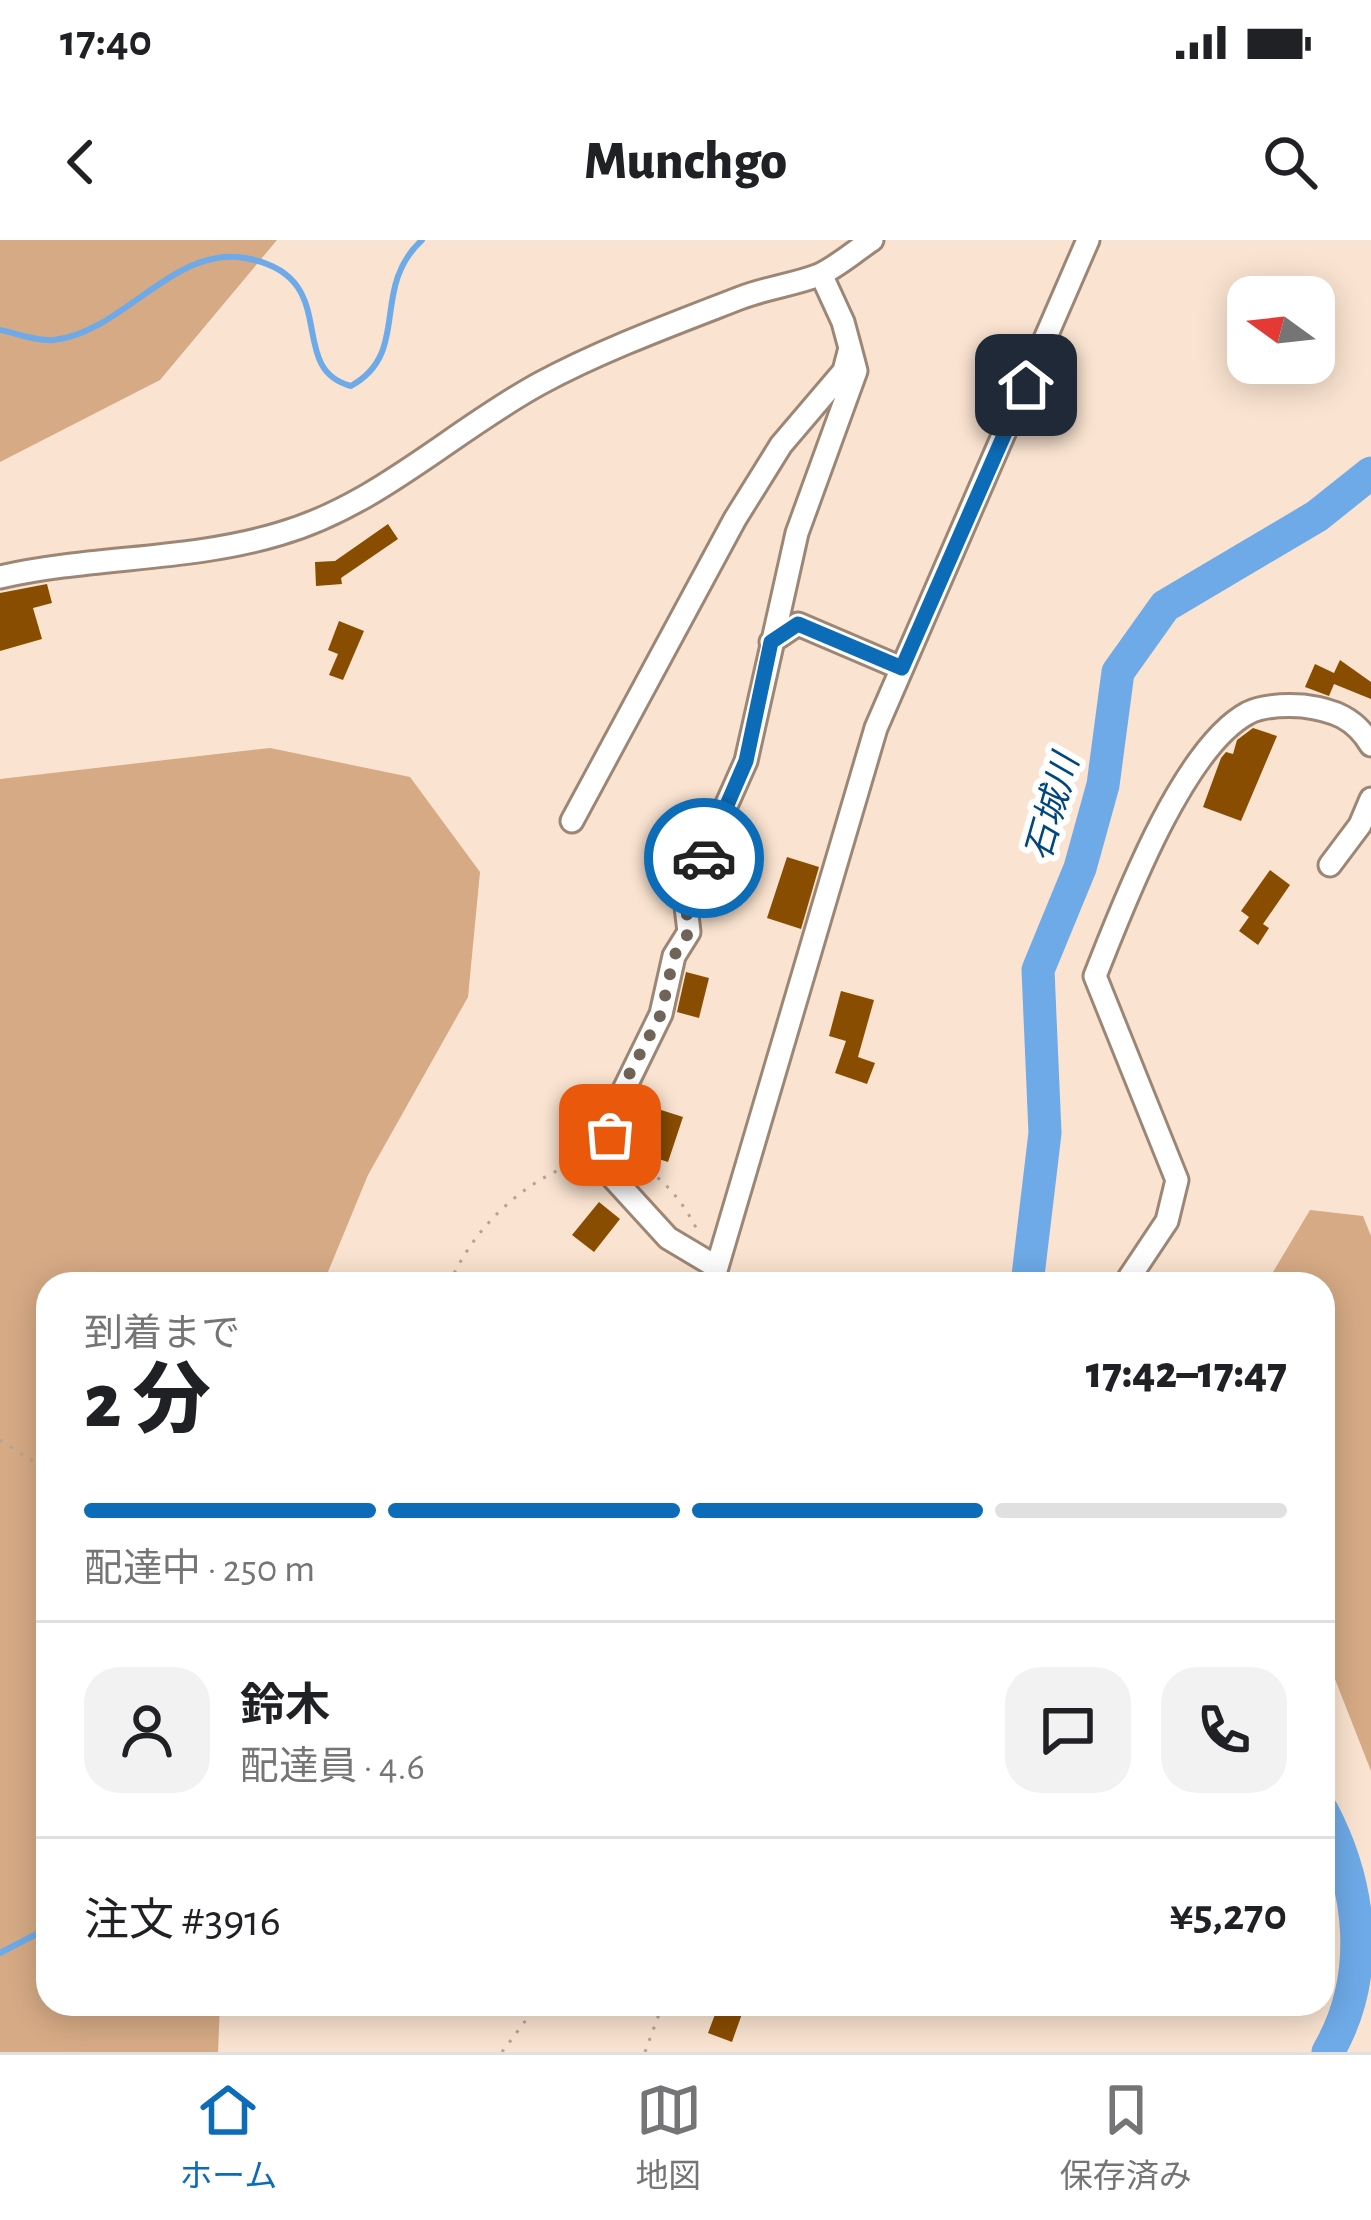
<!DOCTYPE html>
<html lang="ja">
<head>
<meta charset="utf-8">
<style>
  body { margin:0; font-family:"Alegreya Sans","Noto Sans JP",sans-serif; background:#f2f2f2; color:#202124; height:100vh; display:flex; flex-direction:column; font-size:45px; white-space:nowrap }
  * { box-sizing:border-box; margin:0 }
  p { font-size:39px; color:#757577 }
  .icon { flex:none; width:66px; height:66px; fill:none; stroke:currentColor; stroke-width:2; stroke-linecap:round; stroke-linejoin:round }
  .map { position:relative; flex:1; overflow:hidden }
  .sheet { position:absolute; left:36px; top:1032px; width:1299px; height:744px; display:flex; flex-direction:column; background:#fff; border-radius:36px; box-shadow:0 6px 30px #0003 }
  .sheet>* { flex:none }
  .needle { width:78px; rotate:285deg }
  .controls { position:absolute; left:1227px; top:36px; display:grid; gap:24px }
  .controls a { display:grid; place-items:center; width:108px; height:108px; border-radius:24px; background:#fff; box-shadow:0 6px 30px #0003; font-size:60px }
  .pin { position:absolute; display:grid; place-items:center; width:102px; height:102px; color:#fff; margin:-51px; border-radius:24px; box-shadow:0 6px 18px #0006 }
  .courier { position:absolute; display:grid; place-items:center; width:120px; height:120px; margin:-60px; border:9px solid #0d6cb8; border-radius:50%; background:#fff; color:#222; box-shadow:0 3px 15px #0007 }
  .head em { font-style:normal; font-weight:800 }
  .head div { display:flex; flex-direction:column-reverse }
  .head { display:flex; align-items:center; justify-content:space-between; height:204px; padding:0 48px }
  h1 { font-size:78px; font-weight:800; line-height:90px }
  .bar { display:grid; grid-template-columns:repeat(4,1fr); gap:18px 12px; align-content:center; height:144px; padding:0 48px }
  .bar i { height:15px; border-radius:9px; background:#e0e0e0 }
  .bar .selected { background:#0d6cb8 }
  .bar p { grid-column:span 4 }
  .line { display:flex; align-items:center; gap:30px; padding:0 48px; border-top:3px solid #e0e0e0 }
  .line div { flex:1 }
  .round { display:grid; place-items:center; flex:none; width:126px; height:126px; border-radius:36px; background:#f2f2f2 }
  .status { display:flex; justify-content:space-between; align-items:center; height:84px; padding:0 60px; background:#fff; direction:ltr }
  .status svg { height:33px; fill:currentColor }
  header { display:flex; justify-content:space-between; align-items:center; height:156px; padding:0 48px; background:#fff; font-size:54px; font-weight:800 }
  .tab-bar { display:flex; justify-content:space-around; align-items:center; height:168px; border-top:3px solid #e0e0e0; background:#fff; font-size:33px; color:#757577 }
  .tab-bar a { display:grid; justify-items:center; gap:6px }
  .tab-bar .selected { color:#0d6cb8 }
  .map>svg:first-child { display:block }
  .green { fill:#d6aa85 }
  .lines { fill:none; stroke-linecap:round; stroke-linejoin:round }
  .stream { stroke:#6eaae8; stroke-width:6 }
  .river { stroke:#6eaae8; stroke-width:33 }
  .building { fill:#894d00 }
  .minor-casing { stroke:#9c8776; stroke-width:27 }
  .path { stroke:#b6a394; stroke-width:3; stroke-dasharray:3 9; stroke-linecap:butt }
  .minor { stroke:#fff; stroke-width:21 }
  .done { stroke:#706358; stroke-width:12; stroke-dasharray:0 21.6 }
  .route { stroke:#0d6cb8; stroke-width:15 }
  .labels { text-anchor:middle; stroke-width:12; stroke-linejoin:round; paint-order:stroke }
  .water-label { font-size:36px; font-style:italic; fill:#00477f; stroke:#fff }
</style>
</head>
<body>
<div class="status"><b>17:40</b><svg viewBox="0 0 49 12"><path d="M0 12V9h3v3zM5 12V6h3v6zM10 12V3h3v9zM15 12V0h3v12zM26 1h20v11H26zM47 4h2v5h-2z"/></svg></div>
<header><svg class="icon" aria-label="back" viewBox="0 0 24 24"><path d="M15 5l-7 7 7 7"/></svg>Munchgo<svg class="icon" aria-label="search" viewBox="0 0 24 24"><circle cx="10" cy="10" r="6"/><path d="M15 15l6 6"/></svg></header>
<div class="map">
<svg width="1371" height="1812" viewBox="0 0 1371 1812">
  <rect width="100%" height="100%" fill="#fae3d0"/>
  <path class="green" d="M 0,0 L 277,0 L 160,140 L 0,222 Z
    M 270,508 L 410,537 L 480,632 L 468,757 L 368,935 L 323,1044 L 48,1044 L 48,1764 L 220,1764 L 218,1812 L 0,1812 L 0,539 Z
    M 1310,970 L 1363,976 L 1371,996 L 1371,1531 L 1331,1429 L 1323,1392 L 1323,1044 L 1278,1044 L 1273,1032 Z"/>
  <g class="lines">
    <path class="stream" d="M 0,90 C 16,93 38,102 54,100 C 122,93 174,5 245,18 C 346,36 283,128 351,146 C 412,112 369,49 422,0
      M 0,1713 L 48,1688"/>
    <path class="river" d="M 1027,1044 L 1045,893 L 1038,730 L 1080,628 L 1103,545 L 1118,432 L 1165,366 L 1317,276 L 1371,233
      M 1323,1572 C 1363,1650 1371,1738 1328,1812"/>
  </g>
  <path class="building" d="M 388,284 L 398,299 L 341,338 L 342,344 L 316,346 L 315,322 L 335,321 Z
    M 47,344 L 52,363 L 33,368 L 42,399 L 0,411 L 0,353 Z
    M 339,381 L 364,391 L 343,440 L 329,435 L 338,414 L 328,410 Z
    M 1340,420 L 1371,442 L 1371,459 L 1334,444 L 1329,456 L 1305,447 L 1315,424 L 1334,433 Z
    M 1253,488 L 1277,496 L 1241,581 L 1203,567 L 1221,518 L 1226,512 L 1233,514 L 1237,500 Z
    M 787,617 L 819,627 L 801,689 L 767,678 Z
    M 1270,630 L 1290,645 L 1263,684 L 1269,688 L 1258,705 L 1239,691 L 1249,677 L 1241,671 Z
    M 686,732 L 709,738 L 699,778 L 677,772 Z
    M 841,751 L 874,760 L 858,817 L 875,823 L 867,844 L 835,833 L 846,801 L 829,796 Z
    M 658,869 L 683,877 L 668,922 L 643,914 Z
    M 599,962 L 620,979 L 594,1012 L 572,995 Z
    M 725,1764 L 743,1771 L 732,1802 L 708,1793 L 717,1769 L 722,1771 Z"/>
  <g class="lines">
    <g class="minor-casing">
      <path id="minor" d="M 0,337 C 92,316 189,321 279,294 C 377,266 450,193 539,144 C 602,110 673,84 740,58 C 765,48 793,45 819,35 C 837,27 855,11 872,0
        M 771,402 L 798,384 L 901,428
        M 572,581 L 735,279 L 781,205 L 844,131 L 850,108 L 843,82 L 821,34
        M 1330,625 L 1360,585 L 1371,559
        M 715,1026 L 668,998 L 604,928 L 615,868 L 661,774 L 674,716 L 689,692 L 685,658 L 746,521 L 797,293 L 856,131 L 850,108
        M 712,1044 L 876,488 L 1088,0
        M 1125,1044 L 1167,981 L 1177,940 L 1095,736 C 1122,668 1182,508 1248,473 C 1264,465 1286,465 1303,466 C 1334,470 1355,478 1371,505"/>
    </g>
    <path class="path" d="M 627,919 C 659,931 684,962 698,992
      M 449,1044 C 475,986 522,941 583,920
      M 0,1200 L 48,1231
      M 502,1812 L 538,1764
      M 645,1812 L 659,1774 L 672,1764"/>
    <use href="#minor" class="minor"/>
  </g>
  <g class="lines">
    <path class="done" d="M 610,895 L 622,848 L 661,774 L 674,716 L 689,692 L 685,658 L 704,618"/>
    <path class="route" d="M 704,618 L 746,521 L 771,402 L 798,384 L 902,428 L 1026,145"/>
  </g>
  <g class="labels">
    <g class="water-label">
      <text transform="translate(1051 567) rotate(-74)" y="13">石城川</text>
    </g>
  </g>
</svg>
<div class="controls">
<a><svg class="needle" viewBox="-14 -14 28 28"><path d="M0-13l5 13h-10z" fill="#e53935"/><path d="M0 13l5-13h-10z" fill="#757577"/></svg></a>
</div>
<div class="pin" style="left:610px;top:895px;background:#ea580c"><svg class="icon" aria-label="bag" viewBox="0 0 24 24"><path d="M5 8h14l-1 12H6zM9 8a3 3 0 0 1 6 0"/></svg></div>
<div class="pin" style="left:1026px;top:145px;background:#1f2937"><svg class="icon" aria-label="home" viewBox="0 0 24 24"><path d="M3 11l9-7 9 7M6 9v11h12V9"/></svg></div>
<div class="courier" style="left:704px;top:618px"><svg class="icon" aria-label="car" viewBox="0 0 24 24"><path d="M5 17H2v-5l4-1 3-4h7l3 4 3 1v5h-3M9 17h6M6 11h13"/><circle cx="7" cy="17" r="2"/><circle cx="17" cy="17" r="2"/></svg></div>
<section class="sheet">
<div class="head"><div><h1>2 分</h1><p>到着まで</p></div><em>17:42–17:47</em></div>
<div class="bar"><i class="selected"></i><i class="selected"></i><i class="selected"></i><i></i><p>配達中 · 250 m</p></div>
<div class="line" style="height:216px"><a class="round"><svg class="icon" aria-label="person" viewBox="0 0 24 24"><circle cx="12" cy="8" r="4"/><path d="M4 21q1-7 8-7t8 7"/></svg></a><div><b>鈴木</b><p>配達員 · 4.6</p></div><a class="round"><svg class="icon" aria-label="chat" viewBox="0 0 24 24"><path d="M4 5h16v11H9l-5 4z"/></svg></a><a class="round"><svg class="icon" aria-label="phone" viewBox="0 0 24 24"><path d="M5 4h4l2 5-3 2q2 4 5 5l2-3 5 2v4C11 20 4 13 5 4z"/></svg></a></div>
<div class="line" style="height:156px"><div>注文 #3916</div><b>¥5,270</b></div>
</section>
</div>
<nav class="tab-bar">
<a class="selected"><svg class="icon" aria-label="home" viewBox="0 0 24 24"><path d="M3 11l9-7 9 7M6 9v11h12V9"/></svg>ホーム</a>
<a><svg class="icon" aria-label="map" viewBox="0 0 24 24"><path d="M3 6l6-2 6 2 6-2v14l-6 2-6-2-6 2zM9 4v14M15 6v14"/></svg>地図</a>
<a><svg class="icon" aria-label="saved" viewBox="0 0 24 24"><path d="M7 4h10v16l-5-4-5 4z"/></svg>保存済み</a>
</nav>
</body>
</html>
